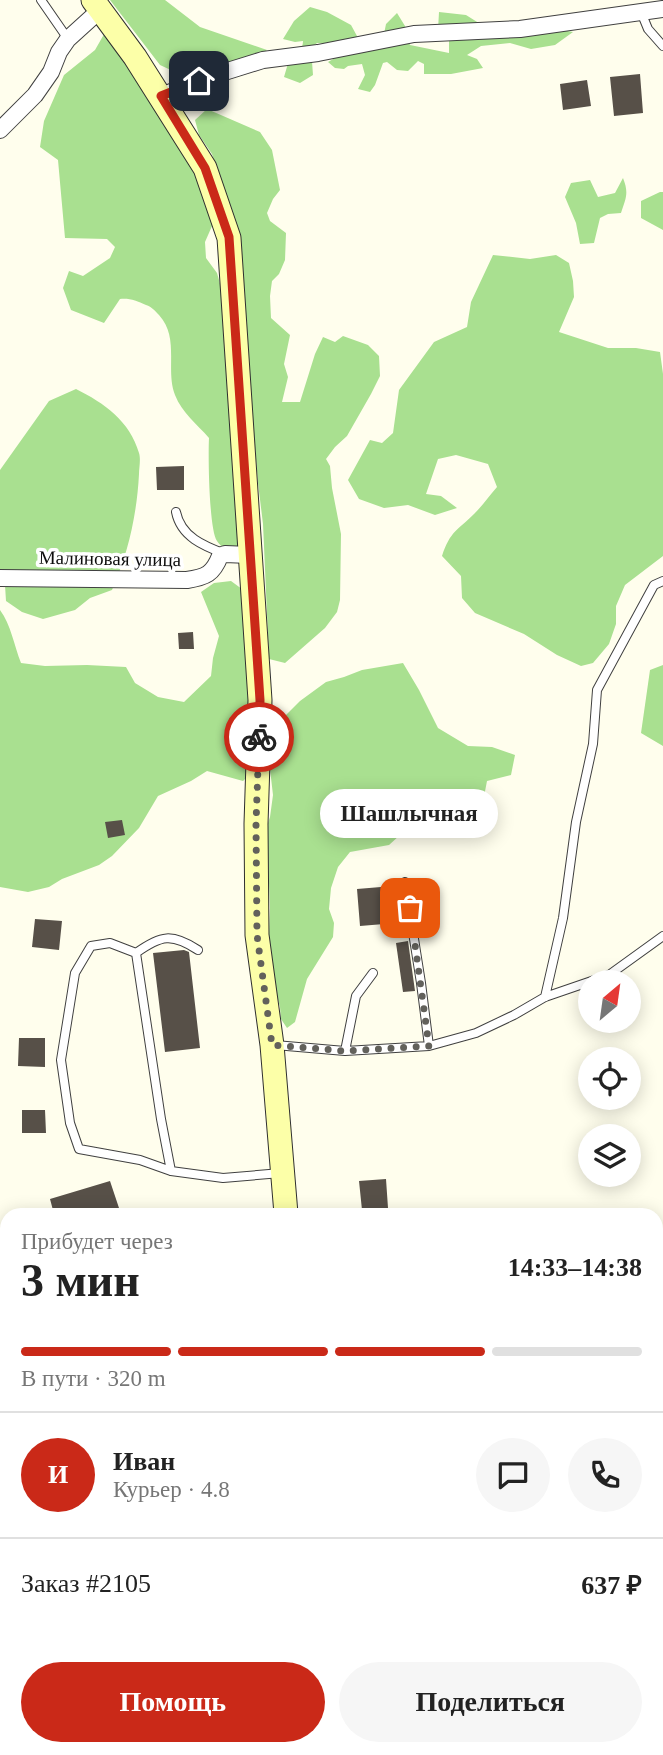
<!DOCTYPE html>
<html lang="ru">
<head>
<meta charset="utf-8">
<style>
  body { margin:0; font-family:"Times New Roman",serif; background:#f6f6f6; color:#222; height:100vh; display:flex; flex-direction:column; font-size:26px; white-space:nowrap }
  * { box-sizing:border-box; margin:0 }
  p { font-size:23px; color:#767676 }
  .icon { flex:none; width:38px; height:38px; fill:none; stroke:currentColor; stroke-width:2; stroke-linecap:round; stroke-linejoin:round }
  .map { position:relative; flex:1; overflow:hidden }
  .panel { position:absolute; left:0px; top:1208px; width:663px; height:548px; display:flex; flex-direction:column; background:#fff; border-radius:21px 21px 0 0; box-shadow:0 4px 18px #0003 }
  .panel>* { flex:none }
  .needle { width:46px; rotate:29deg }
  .controls { position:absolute; left:578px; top:970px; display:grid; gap:14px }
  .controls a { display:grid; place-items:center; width:63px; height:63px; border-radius:50%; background:#fff; box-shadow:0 4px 18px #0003; font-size:35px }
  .pin { position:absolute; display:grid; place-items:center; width:60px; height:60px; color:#fff; margin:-30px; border-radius:14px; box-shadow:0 4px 10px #0006 }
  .courier { position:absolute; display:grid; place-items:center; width:70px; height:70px; margin:-35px; border:5px solid #ca2918; border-radius:50%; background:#fff; color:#222; box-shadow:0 2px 9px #0007 }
  .bubble { position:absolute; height:49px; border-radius:24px; background:#fff; box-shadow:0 4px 18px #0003; font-size:23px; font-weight:800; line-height:49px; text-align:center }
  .head em { font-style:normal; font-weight:800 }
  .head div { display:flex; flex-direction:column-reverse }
  .head { display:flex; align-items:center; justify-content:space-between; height:119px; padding:0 21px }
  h1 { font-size:46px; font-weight:800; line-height:52px }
  .bar { display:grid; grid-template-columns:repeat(4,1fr); gap:10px 7px; align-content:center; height:84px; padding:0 21px }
  .bar i { height:9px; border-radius:5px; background:#e0e0e0 }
  .bar .on { background:#ca2918 }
  .bar p { grid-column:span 4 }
  .line { display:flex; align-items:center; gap:18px; padding:0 21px; border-top:2px solid #e0e0e0 }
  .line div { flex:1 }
  .round { display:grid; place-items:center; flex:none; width:74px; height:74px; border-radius:37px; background:#f6f6f6 }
  .button { display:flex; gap:14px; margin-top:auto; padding:14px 21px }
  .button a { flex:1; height:80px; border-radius:42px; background:#ca2918; color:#fff; font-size:28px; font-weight:800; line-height:80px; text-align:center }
  .button a+a { background:#f6f6f6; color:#222 }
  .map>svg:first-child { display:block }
  .forest { fill:#a9e090 }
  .building { fill:#575048 }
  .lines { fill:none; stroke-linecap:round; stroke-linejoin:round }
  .lane-casing { stroke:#404040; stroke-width:10 }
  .street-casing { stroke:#404040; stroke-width:18 }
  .secondary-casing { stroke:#2f2f2f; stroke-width:25 }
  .lane { stroke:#fff; stroke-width:8 }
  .street { stroke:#fff; stroke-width:16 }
  .secondary { stroke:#fcffa8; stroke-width:23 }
  .done { stroke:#62615b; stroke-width:7; stroke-dasharray:0 12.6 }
  .route { stroke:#ca2918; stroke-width:9 }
  .labels { text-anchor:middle; stroke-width:7; stroke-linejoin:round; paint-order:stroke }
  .street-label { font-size:19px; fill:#0d0d0d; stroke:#fff }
</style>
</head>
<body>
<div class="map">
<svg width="663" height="1755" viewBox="0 0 663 1755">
  <rect width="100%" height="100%" fill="#fffeed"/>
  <path class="forest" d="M 110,0 L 165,0 L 200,27 L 267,50 L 247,66 L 175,72 L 160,65 Z
    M 310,7 L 327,12 L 351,25 L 363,47 L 384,34 L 386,24 L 397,13 L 405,26 L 410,45 L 449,53 L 449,39 L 438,30 L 439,12 L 466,15 L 482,25 L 562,30 L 573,32 L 555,45 L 531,49 L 510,43 L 481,46 L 467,55 L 477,59 L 483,68 L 451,74 L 424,74 L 424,64 L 418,61 L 408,71 L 397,70 L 387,62 L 383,63 L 375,85 L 370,92 L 358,89 L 365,75 L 362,64 L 348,66 L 344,69 L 335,68 L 328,62 L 342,54 L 332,44 L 317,43 L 311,48 L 313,75 L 300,83 L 284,77 L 289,60 C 296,57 303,50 303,41 L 295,42 L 283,39 L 294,21 Z
    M 107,29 L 174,125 L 213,208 L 212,226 L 205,242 L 206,258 L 217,273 L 223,294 L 242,547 L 233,556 C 228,551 221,547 217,541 C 209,530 208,455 209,438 C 197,424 182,413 175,395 C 165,369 180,338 159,315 C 155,311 152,307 146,305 C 137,301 130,298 120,299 L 104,323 L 71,310 L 63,288 L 69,271 L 83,276 L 110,258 L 115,247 L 107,239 L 65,238 L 58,160 L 40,147 L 44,121 L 64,75 L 95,50 Z
    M 207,109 L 260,132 L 272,150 L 280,190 L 273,199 L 267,213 L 270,221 L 286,233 L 285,260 L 279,274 L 272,281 L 270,296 L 271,318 L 290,335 L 284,364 L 288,377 L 282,402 L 300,402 L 315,354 L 323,337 L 335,342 L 343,336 L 368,345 L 379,356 L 380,376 L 371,394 L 347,436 L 335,447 L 326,459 L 330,466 L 332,488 L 341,534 L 340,600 L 337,612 L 325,628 L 285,663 L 269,659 L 263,524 L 258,483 L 247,353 L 230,209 L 212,154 L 199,135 L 195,120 Z
    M 623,178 C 629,193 626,198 621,213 L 608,214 L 600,218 L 594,243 L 580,244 L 576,223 L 565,197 L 571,183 L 590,180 L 598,197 L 615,193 Z
    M 660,192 L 663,192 L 663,230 L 641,218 L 641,201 Z
    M 493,255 L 530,259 L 556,255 L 569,263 L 573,281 L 574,297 L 559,332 L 608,348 L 636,348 L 660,352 L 663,374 L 663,556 L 625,585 L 616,606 L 616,624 L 609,644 L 593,663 L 581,666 L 557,655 L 524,634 L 475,613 L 462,598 L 461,576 L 442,556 C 450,531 458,530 475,513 C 483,505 490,495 497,487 L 488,464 L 456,455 L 438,459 L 426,494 L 441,496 L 457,508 L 435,515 L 408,505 L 384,508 L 359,499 L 348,480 L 370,440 L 382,443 L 393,433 L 399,390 L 434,342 L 467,327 L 471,302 Z
    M 76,389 C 104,403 130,421 139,453 C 141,459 139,468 139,474 C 137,514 128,554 112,590 L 90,598 L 75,610 L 43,619 L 22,612 L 6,601 L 5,585 L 0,571 L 0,470 L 49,401 Z
    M 231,581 L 246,592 L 250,774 L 243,781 L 207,771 L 191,781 L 158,796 L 139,828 L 112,856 L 99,865 L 62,879 L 49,887 L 28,892 L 0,887 L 0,610 C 11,625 14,645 21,663 L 45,666 L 87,665 L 126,667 L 135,683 L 158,697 L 184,702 L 211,676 L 213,658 L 219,636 L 201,592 L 214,583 Z
    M 403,663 L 419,690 L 438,728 L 468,746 L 492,747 L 515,755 L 511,775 L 487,781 L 481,812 L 429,815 L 410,826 L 389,845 L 350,852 L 338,867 L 331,888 L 329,909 L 334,923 L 333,937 L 307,979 L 295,1022 L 287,1028 L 281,1019 L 280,1007 L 272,977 L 272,957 L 269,934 L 270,908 L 268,858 L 264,835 L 270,817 L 273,795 L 267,743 L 281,720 L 300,701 L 326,682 L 344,677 L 362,670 Z
    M 663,665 L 663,746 L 641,733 L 650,670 Z
    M 663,1422 L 663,1755 L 257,1755 L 259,1748 L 656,1748 L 656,1466 L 660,1458 Z"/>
  <path class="building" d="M 640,74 L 643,113 L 614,116 L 610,77 Z
    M 587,80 L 591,106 L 563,110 L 560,84 Z
    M 184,466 L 184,490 L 157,490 L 156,467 Z
    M 193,632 L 194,649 L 179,649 L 178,633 Z
    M 122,820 L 125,835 L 108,838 L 105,822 Z
    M 393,886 L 396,923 L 360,926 L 357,889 Z
    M 35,919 L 62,921 L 59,950 L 32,947 Z
    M 408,941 L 415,991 L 403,992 L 396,943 Z
    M 184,950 L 189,952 L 200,1048 L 165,1052 L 153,953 Z
    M 19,1038 L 45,1038 L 45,1067 L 18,1066 Z
    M 22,1110 L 45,1110 L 46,1133 L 22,1133 Z
    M 386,1179 L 388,1208 L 362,1210 L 359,1181 Z
    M 110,1181 L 121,1214 L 54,1214 L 50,1199 Z"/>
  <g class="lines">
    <g class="lane-casing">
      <path id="lane" d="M 41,0 L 68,39
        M 641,12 L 648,29 L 663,46
        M 176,512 C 181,537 204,546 225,554
        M 405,882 L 421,983 L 429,1046
        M 198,950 C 172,933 161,935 136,953 L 110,943 L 91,946 L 75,973 L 61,1060 L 70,1123 L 79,1149 L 140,1160 L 171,1171 L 223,1178 L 281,1173
        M 136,953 L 161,1119 L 171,1171
        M 545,997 L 563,918 L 576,822 L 593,744 L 597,690 L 654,585 L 663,581
        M 275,1045 L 345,1051 L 429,1046 L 476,1033 L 514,1015 L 545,997 L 609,975 L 663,936
        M 345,1051 L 356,996 L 373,973
        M 0,1614 L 7,1615"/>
    </g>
    <g class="street-casing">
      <path id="street" d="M 161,96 L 218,74 L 263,60 L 318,53 L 414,34 L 520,29 L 663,9
        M 0,130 L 35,95 L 51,72 L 59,52 L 68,39 L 100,10
        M 0,578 L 187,580 C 206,577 213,574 220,556 L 225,554 L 249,555
        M 0,1312 L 7,1310
        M 96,1755 L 97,1748"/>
    </g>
    <g class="secondary-casing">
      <path id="secondary" d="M 93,0 L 135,57 L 205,168 L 229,238 L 260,700 L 256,824 L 257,935 L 272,1045 L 286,1214
        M 203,1755 L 205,1748"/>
    </g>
    <use href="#lane" class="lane"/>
    <use href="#street" class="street"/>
    <use href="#secondary" class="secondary"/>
  </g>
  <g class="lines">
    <path class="done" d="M 259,737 L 256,824 L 257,935 L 272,1045 L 345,1051 L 429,1046 L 410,908"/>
    <path class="route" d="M 199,81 L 161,96 L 205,168 L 229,237 L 260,700 L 259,737"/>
  </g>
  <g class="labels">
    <g class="street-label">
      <text transform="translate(110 558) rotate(1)" y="7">Малиновая улица</text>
    </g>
  </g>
</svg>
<div class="controls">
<a><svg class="needle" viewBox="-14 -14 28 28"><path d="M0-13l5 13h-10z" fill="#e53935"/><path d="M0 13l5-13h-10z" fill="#767676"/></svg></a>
<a><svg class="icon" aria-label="locate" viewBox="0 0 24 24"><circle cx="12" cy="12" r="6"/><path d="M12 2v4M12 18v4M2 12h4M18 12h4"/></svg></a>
<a><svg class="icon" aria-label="layers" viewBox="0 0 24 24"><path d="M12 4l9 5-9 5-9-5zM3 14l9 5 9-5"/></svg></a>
</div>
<div class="pin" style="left:410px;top:908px;background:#ea580c"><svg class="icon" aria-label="bag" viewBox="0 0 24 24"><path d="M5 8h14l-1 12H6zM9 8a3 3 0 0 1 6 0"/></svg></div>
<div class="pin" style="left:199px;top:81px;background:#1f2937"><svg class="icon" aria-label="home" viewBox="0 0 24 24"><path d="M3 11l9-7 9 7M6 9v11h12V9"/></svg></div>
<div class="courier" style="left:259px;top:737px"><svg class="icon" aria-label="bike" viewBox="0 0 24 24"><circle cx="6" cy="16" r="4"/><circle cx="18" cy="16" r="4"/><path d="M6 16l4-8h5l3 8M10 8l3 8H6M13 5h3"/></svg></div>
<div class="bubble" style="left:320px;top:789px;width:178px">Шашлычная</div>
<section class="panel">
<div class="head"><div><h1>3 мин</h1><p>Прибудет через</p></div><em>14:33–14:38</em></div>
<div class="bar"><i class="on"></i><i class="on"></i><i class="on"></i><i></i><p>В пути · 320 m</p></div>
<div class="line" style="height:126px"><b class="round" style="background:#ca2918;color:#fff">И</b><div><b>Иван</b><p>Курьер · 4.8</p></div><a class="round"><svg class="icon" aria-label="chat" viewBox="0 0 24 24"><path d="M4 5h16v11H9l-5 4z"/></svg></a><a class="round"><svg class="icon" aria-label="phone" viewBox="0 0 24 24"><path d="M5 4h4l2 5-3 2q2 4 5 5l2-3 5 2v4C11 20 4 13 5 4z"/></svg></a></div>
<div class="line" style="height:91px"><div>Заказ #2105</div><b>637 ₽</b></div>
<div class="button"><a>Помощь</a><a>Поделиться</a></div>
</section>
</div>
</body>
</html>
